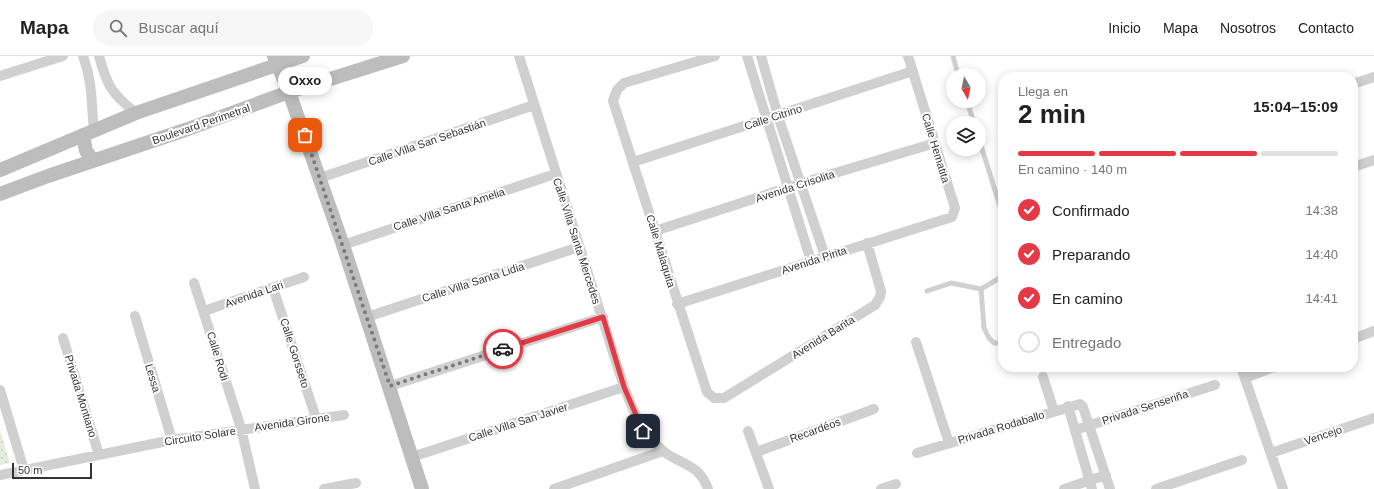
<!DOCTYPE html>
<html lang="es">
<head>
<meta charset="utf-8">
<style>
  body { margin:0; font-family:Arial,sans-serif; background:#f6f6f6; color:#222; height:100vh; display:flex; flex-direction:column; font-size:15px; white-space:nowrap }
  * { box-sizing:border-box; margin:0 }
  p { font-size:13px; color:#767676 }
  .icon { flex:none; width:22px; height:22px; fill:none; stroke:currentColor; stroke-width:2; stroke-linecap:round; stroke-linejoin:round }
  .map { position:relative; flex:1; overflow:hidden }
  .side { position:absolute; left:998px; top:16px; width:360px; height:300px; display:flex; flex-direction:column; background:#fff; border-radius:16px; box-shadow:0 2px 10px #0003 }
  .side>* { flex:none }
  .needle { width:26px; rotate:171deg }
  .buttons { position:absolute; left:946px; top:12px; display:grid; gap:8px }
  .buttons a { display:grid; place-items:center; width:40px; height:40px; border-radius:50%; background:#fff; box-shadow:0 2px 10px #0003; font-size:20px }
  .scale { position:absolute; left:12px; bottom:10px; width:80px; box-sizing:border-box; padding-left:4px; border:2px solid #333; border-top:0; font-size:11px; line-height:14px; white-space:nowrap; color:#333; -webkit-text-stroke:3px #fff; paint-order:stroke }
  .pin { position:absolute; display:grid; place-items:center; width:34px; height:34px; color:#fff; margin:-17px; border-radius:8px; box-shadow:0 2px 6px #0006 }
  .courier { position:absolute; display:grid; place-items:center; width:40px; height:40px; margin:-20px; border:3px solid #e63946; border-radius:50%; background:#fff; color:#222; box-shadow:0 1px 5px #0007 }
  .bubble { position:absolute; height:28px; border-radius:14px; background:#fff; box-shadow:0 2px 10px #0003; font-size:13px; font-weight:800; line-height:28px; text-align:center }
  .headline em { font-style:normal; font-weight:800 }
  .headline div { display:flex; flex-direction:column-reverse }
  .headline { display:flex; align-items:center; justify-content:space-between; height:68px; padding:0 20px }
  h1 { font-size:26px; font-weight:800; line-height:30px }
  .bar { display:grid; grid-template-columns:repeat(4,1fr); gap:6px 4px; align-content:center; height:48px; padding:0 20px }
  .bar i { height:5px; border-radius:3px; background:#e0e0e0 }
  .bar .selected { background:#e63946 }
  .bar p { grid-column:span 4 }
  ol { padding:0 20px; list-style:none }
  li { display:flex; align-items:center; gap:12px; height:44px }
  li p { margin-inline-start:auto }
  li .icon { padding:4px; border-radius:50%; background:#e63946; color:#fff; stroke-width:4 }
  li:last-child { color:#767676 }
  li i { width:22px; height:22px; border:2px solid #e0e0e0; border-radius:50% }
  header { display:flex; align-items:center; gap:24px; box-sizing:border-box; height:56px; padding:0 20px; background:#fff; border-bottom:1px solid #e0e0e0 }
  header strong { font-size:19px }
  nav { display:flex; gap:22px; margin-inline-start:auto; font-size:14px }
  .search { width:280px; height:36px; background:#f6f6f6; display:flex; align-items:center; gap:10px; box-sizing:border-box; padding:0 14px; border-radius:22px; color:#767676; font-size:15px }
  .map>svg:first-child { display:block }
  .grass { fill:url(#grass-dots) }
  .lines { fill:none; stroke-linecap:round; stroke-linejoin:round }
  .lane { stroke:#d0d0d0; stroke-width:5 }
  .street { stroke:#d0d0d0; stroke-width:10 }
  .secondary { stroke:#bdbdbd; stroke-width:14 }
  .done { stroke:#7a7a7a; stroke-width:4; stroke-dasharray:0 7.2 }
  .route { stroke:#e63946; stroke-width:5 }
  .labels { text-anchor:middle; stroke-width:4; stroke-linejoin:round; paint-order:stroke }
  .street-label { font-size:11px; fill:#333; stroke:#fff }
</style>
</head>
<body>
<header>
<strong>Mapa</strong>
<div class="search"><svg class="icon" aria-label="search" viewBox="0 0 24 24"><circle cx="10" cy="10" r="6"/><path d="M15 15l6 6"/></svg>Buscar aquí</div>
<nav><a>Inicio</a><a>Mapa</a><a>Nosotros</a><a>Contacto</a></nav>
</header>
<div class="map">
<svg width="1374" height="433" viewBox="0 0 1374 433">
  <defs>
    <pattern id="grass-dots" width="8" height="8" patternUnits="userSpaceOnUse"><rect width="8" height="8" fill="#e6ecdf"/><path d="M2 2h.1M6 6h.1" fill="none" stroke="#c6cbc0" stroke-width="1.8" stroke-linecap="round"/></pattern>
  </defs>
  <rect width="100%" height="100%" fill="#fff"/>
  <path class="grass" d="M 0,374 L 10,407 L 0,409 Z"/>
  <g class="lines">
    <path class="lane" d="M 953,0 L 958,19
      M 967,45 L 974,67
      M 979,83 L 1003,160
      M 1003,220 L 981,233 L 984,272 L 989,282 L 994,287 L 1003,287
      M 927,235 L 951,227 L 981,233
      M 1070,311 L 1076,313 L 1098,311"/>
    <path class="street" d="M 83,0 C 93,27 91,47 94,74
      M 99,0 C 107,30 112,38 136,57
      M 519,0 L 624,331 C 634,356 641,376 662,394 C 681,410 698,406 708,433
      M 715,0 L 624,27 L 617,34 L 613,45 L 707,336 L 714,342 L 724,342 L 875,249 L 880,241 L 881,235 L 867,187
      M 747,0 L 811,205
      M 761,0 L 778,60 L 825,200
      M 0,20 L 63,0
      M 1353,28 L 1374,21
      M 633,106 L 913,15
      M 1353,111 L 1374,104
      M 320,122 L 534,49
      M 655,175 L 802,127 L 935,87
      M 343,189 L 555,118
      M 194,227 L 241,372 L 255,433
      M 273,232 L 316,362
      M 677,248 L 952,161 L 955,152 L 908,0
      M 204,255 L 304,221
      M 135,260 L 172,384
      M 367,261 L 579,191
      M 63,282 L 99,399
      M 1353,283 L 1374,275
      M 916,286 L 949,387
      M 1241,311 L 1283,433
      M 1043,321 L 1054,355
      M 1245,322 L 1274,311
      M 390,330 L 603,261
      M 0,334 L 24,414
      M 1068,350 L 1092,433
      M 1075,374 L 1215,329
      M 748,375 L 769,433
      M 756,396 L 874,353
      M 917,397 L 1080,348 L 1083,351 L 1110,433
      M 1271,397 L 1374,362
      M 412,401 L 624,331
      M 0,419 L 172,384 L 344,359
      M 324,433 L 356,427
      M 554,433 L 663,395
      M 881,433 L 896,428
      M 1064,433 L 1106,419
      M 1156,433 L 1242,404"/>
    <path class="secondary" d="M 274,0 L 289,36 L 343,189 L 422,433
      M 83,79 L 86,95 L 93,104
      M 0,114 L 136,57 L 303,0
      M 0,138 L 48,120 L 188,73 L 289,36 L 403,0"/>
  </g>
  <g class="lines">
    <path class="done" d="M 305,79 L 390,330 L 503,293"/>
    <path class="route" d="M 503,293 L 603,261 L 624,331 L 643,375"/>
  </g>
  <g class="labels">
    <g class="street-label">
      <text transform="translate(773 61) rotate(-18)" y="4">Calle Citrino</text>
      <text transform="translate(201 68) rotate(-19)" y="4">Boulevard Perimetral</text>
      <text transform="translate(427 86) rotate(-19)" y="4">Calle Villa San Sebastián</text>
      <text transform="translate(936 92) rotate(73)" y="4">Calle Hematita</text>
      <text transform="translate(795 130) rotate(-18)" y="4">Avenida Crisolita</text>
      <text transform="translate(449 153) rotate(-18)" y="4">Calle Villa Santa Amelia</text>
      <text transform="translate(577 185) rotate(72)" y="4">Calle Villa Santa Mercedes</text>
      <text transform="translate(661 195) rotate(73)" y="4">Calle Malaquita</text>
      <text transform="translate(814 204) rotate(-18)" y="4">Avenida Pirita</text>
      <text transform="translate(473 226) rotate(-18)" y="4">Calle Villa Santa Lidia</text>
      <text transform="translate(254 238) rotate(-19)" y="4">Avenida Lari</text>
      <text transform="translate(823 281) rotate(-32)" y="4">Avenida Barita</text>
      <text transform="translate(295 297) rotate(72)" y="4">Calle Gorsseto</text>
      <text transform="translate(218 300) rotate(73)" y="4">Calle Rodi</text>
      <text transform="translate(153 322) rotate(73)" y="4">Lessa</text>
      <text transform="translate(81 340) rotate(73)" y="4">Privada Montiano</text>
      <text transform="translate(1145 351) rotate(-18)" y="4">Privada Senseriña</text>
      <text transform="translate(292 366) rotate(-8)" y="4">Avenida Girone</text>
      <text transform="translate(518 366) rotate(-18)" y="4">Calle Villa San Javier</text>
      <text transform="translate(1001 371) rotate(-17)" y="4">Privada Rodaballo</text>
      <text transform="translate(815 374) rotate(-20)" y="4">Recardéos</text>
      <text transform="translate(1323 379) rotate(-19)" y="4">Vencejo</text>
      <text transform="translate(200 380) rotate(-9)" y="4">Circuito Solare</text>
    </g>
  </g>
</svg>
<div class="buttons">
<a><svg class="needle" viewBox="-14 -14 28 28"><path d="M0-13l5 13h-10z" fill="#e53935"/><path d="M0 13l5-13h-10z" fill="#767676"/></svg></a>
<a><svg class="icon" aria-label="layers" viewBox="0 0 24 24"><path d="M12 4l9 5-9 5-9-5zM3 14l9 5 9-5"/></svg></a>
</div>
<div class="scale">50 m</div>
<div class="pin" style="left:305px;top:79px;background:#ea580c"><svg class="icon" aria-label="bag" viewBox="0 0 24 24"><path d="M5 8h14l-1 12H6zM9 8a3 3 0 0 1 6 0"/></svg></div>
<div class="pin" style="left:643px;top:375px;background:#1f2937"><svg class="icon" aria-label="home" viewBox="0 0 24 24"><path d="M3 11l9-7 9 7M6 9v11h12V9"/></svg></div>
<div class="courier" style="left:503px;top:293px"><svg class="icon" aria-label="car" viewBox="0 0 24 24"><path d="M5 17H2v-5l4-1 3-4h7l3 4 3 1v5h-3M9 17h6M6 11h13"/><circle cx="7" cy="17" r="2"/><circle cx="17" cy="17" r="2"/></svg></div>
<div class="bubble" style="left:278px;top:11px;width:54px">Oxxo</div>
<section class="side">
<div class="headline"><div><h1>2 min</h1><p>Llega en</p></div><em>15:04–15:09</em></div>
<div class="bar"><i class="selected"></i><i class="selected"></i><i class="selected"></i><i></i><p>En camino · 140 m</p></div>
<ol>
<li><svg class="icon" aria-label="check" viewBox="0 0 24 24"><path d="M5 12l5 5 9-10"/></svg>Confirmado<p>14:38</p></li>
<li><svg class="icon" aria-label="check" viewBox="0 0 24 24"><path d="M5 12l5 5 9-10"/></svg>Preparando<p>14:40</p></li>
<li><svg class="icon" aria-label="check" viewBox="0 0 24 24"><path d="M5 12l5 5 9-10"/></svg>En camino<p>14:41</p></li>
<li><i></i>Entregado</li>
</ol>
</section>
</div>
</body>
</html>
